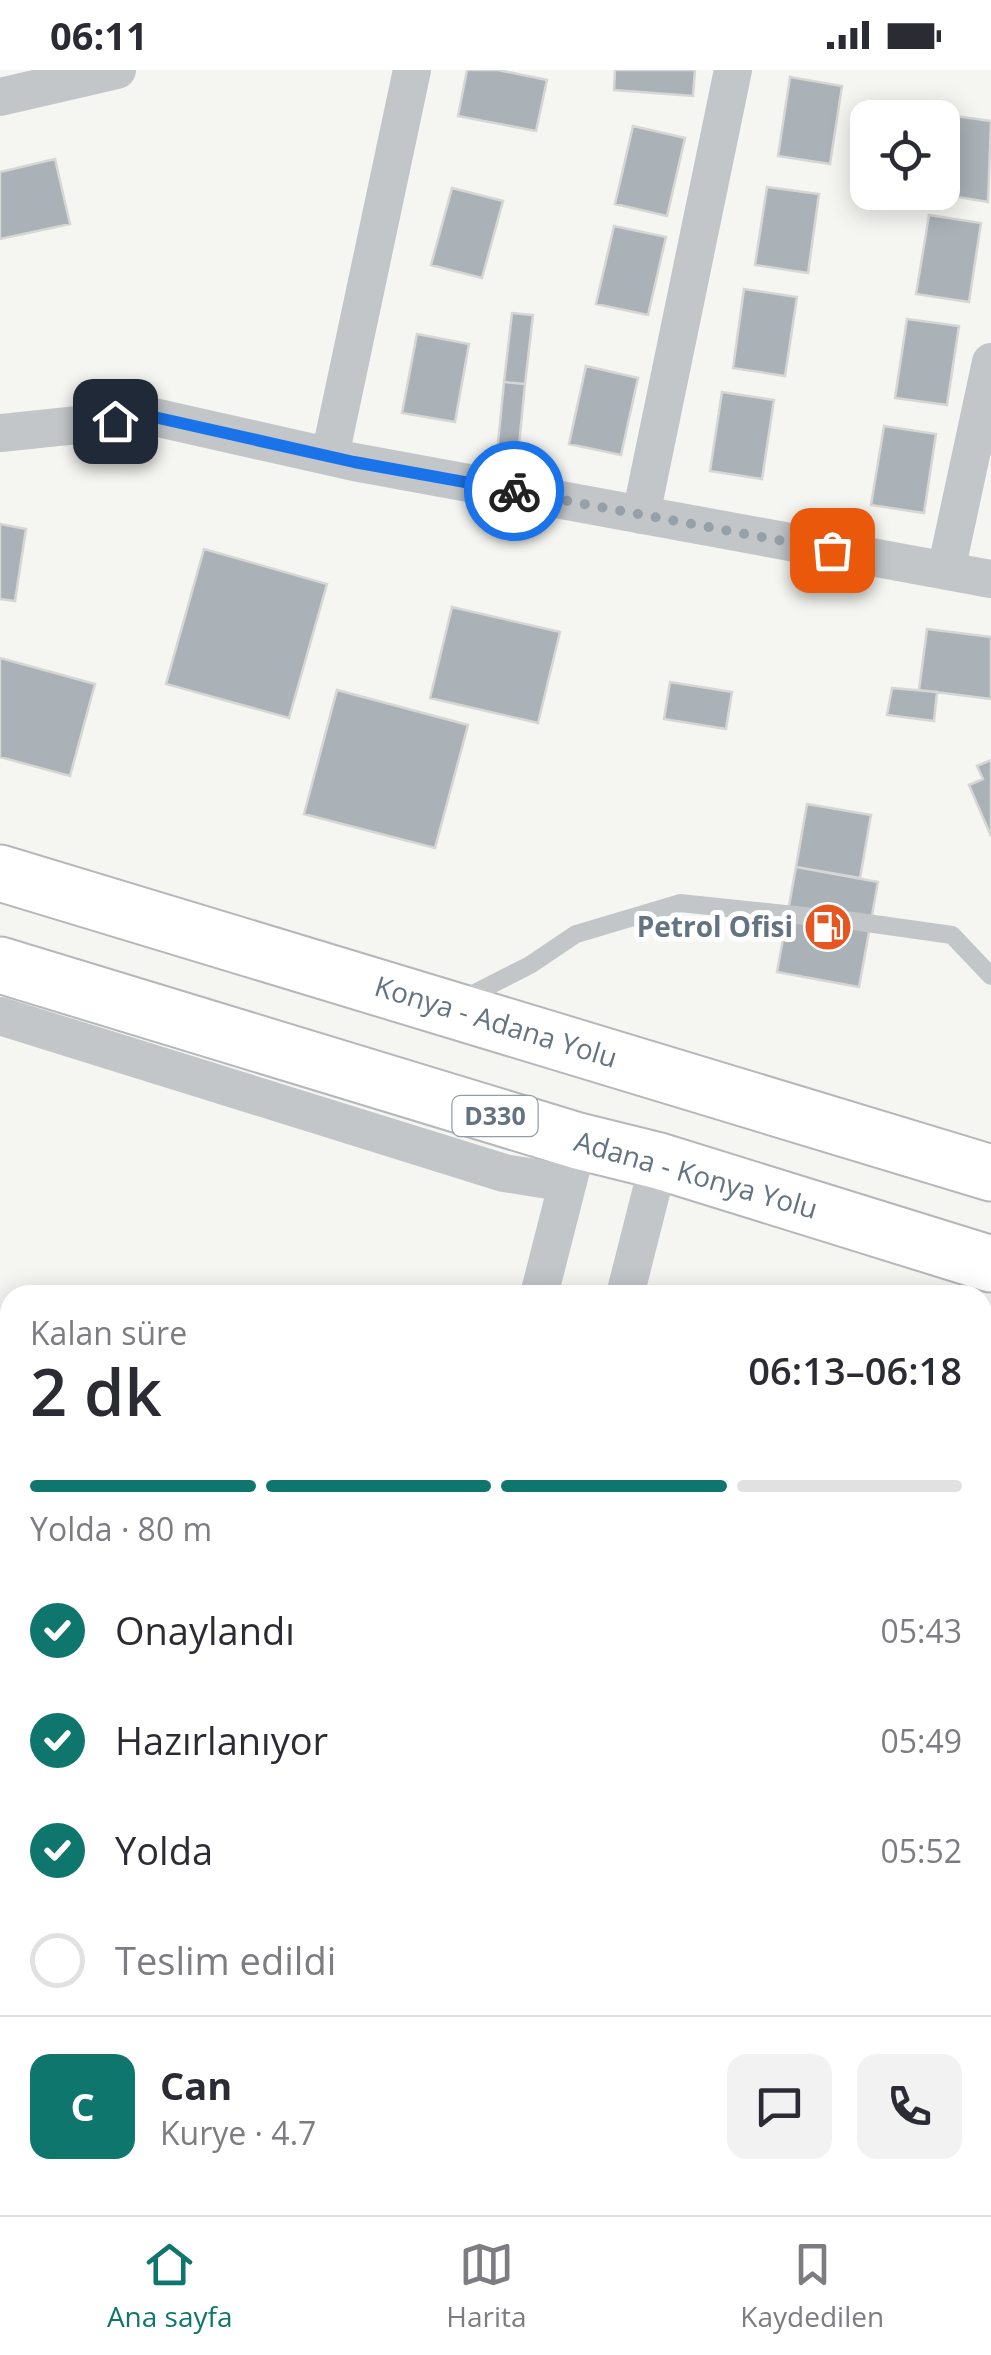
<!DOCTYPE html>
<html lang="tr">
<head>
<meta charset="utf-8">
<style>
  body { margin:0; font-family:"Open Sans",sans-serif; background:#f2f2f3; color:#2b2b33; height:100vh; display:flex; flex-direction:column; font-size:38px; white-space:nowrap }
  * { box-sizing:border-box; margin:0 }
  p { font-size:32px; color:#7c7c81 }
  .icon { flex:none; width:55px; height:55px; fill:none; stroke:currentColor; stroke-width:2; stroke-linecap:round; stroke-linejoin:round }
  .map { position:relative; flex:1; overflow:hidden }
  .details { position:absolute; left:0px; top:1215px; width:992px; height:930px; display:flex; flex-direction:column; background:#fff; border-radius:30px 30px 0 0; box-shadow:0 5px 25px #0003 }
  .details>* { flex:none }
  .buttons { position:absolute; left:850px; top:30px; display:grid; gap:20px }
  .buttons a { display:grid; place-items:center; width:110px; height:110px; border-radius:20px; background:#fff; box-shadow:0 5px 25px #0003; font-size:50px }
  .pin { position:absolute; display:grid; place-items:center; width:85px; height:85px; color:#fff; margin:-42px; border-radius:20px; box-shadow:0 5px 15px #0006 }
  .courier { position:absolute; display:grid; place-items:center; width:100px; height:100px; margin:-50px; border:8px solid #1a73e8; border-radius:50%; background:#fff; color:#222; box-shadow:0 2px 12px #0007 }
  .headline em { font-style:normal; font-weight:600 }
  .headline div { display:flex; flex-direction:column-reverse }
  .headline { display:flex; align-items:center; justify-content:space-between; height:170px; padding:0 30px }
  h1 { font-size:65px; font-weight:600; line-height:75px }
  .bar { display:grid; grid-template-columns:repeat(4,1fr); gap:15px 10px; align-content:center; height:120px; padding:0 30px }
  .bar i { height:12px; border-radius:8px; background:#e1e1e2 }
  .bar .on { background:#0f766e }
  .bar p { grid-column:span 4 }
  .line { display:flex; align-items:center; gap:25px; padding:0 30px; border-top:2px solid #e1e1e2 }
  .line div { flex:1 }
  .round { display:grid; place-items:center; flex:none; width:105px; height:105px; border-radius:20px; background:#f2f2f3 }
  ol { padding:0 30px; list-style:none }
  li { display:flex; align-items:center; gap:30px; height:110px }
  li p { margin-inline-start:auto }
  li .icon { padding:10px; border-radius:50%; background:#0f766e; color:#fff; stroke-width:4 }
  li:last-child { color:#7c7c81 }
  li i { width:55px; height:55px; border:5px solid #e1e1e2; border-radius:50% }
  .status { display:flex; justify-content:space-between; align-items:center; height:70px; padding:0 50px; background:#fff; direction:ltr }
  .status svg { height:28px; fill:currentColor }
  .tab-bar { display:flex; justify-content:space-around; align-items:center; height:140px; border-top:2px solid #e1e1e2; background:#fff; font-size:28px; color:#7c7c81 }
  .tab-bar a { display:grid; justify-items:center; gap:5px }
  .tab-bar .on { color:#0f766e }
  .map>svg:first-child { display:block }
  .green { fill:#d5dcd2 }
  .building { fill:#aab1b7; stroke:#d6d6d4; stroke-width:2.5 }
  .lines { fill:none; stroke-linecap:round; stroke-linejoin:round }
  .trunk-casing { stroke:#b5b8bb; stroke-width:59 }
  .path { stroke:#bcbec0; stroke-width:6; stroke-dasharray:5 5; stroke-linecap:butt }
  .service { stroke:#c2c6c9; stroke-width:18 }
  .minor { stroke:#c2c6c9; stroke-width:38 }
  .trunk { stroke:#fff; stroke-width:55 }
  .done { stroke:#96a0a9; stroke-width:10; stroke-dasharray:0 18 }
  .route { stroke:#1a73e8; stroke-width:12 }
  .labels { text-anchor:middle; stroke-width:10; stroke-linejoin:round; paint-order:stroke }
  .shield { fill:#fff; stroke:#929da8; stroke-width:2.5 }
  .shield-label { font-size:25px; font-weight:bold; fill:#637382 }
  .poi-label { font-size:28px; font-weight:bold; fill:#637382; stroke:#fff; text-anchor:end }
  .street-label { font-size:28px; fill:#637382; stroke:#fff }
</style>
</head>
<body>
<div class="status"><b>06:11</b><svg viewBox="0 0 49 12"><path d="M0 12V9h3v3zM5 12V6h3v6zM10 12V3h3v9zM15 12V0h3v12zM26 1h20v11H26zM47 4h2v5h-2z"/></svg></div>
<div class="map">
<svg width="991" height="2145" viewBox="0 0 991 2145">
  <rect width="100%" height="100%" fill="#f5f5f1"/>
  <path class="green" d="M 244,2135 L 667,2135 L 693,2145 L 234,2145 Z"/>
  <path class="building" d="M 467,0 L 498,0 L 547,10 L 536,61 L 458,46 Z
    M 615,0 L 695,0 L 693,26 L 614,20 Z
    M 790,7 L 842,16 L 830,94 L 778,86 Z
    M 948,45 L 991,51 L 988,132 L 935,123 L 942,122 L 942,78 Z
    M 633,56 L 685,68 L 667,146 L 615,134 Z
    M 55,89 L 70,154 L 0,169 L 0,102 Z
    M 767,117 L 819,124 L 808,203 L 755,195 Z
    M 452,118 L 503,131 L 482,208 L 431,195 Z
    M 929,145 L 981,153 L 969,232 L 916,224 Z
    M 614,156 L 666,167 L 648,245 L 596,234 Z
    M 744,219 L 797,227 L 785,306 L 733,298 Z
    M 512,243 L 533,245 L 525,314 L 504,312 Z
    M 907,249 L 959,256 L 947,335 L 895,328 Z
    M 417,264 L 469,274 L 455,352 L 402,343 Z
    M 586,296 L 638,308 L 621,385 L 569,374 Z
    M 504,312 L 525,314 L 518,385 L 497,383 Z
    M 722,322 L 774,330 L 762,409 L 710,401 Z
    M 884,356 L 936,364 L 924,443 L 871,435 Z
    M 0,454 L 26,459 L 15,531 L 0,529 Z
    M 204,479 L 327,514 L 289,648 L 166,614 Z
    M 452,537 L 560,562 L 538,653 L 430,628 Z
    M 927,559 L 991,567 L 991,629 L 919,620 Z
    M 0,588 L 95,614 L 70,706 L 0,687 Z
    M 670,612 L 732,622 L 726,659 L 664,649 Z
    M 892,618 L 937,622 L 934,651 L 887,645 Z
    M 337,620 L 468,655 L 435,778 L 304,744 Z
    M 991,690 L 991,766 L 969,715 L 983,709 L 977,696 Z
    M 807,734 L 871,745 L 860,808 L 796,797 Z
    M 796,797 L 878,812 L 859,917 L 777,902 Z
    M 982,1550 L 991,1552 L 991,1673 L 982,1671 Z"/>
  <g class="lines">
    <g class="trunk-casing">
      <path id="trunk" d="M 0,803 L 991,1103
        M 0,895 L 578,1071 L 659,1091 L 991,1194"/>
    </g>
    <path class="path" d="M 521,2135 L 523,2145
      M 354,2145 L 355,2135"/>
    <path class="service" d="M 463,929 L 530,895 L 576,864 L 680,833 L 853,851 L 952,865 L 991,906
      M 982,1458 L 991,1461"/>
    <path class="minor" d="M 0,27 L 117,0
      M 0,363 L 154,347 L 354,392 L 991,509
      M 330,386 L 412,0
      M 641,445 L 733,0
      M 946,501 L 991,292
      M 0,946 L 504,1103 L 567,1113
      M 539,1225 L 574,1088
      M 625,1225 L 659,1091
      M 0,1312 L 10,1315
      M 0,1730 L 10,1728
      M 982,1747 L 991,1748
      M 0,2052 L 10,2053
      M 116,2145 L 128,2135"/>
    <use href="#trunk" class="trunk"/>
  </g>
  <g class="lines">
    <path class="done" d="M 514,421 L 832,480"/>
    <path class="route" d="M 115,351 L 154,347 L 354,392 L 514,421"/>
  </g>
  <defs>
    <g id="fuel-disc" transform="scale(2.5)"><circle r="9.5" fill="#e65620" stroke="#fff"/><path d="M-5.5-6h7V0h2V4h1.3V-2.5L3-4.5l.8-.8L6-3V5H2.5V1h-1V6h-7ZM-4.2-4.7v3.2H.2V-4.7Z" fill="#fff"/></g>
  </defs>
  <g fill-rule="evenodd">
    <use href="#fuel-disc" x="828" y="857"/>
  </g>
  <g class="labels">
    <rect class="shield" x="452.5" y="1026" width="85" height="40" rx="8"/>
    <g class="shield-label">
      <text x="495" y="1055">D330</text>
    </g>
    <g class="poi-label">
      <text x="793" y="867">Petrol Ofisi</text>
    </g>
    <g class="street-label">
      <text transform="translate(496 952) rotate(17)" y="10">Konya - Adana Yolu</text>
      <text transform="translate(696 1105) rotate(16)" y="10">Adana - Konya Yolu</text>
    </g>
  </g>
</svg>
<div class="buttons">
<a><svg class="icon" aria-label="locate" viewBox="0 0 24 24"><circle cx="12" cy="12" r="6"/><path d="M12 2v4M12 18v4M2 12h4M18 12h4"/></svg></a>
</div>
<div class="pin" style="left:832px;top:480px;background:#ea580c"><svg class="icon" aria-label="bag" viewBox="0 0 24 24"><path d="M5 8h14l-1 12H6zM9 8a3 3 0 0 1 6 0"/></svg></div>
<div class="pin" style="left:115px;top:351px;background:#1f2937"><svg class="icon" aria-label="home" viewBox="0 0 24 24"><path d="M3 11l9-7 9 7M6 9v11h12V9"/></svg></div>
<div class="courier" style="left:514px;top:421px"><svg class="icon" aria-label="bike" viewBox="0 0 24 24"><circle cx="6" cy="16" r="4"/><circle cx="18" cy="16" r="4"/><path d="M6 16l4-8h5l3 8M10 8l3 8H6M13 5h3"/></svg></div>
<section class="details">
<div class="headline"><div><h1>2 dk</h1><p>Kalan süre</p></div><em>06:13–06:18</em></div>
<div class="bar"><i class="on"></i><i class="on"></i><i class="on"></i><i></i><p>Yolda · 80 m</p></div>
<ol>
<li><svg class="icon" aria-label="check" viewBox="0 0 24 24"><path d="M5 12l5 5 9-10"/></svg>Onaylandı<p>05:43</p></li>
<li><svg class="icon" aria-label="check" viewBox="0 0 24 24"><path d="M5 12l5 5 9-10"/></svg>Hazırlanıyor<p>05:49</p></li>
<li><svg class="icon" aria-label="check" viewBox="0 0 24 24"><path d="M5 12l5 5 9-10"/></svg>Yolda<p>05:52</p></li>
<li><i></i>Teslim edildi</li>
</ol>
<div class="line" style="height:180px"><b class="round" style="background:#0f766e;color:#fff">C</b><div><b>Can</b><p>Kurye · 4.7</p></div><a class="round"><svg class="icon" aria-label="chat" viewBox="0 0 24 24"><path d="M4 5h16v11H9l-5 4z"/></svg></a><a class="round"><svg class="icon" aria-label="phone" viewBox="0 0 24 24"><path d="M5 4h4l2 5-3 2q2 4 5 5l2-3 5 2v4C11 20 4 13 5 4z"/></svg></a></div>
</section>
</div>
<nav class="tab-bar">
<a class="on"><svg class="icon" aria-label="home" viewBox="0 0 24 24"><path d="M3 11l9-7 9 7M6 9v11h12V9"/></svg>Ana sayfa</a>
<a><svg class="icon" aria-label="map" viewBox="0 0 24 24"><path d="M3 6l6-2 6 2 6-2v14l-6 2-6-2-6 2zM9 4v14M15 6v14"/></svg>Harita</a>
<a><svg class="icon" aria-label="saved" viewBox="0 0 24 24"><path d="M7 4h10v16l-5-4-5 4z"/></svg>Kaydedilen</a>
</nav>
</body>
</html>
